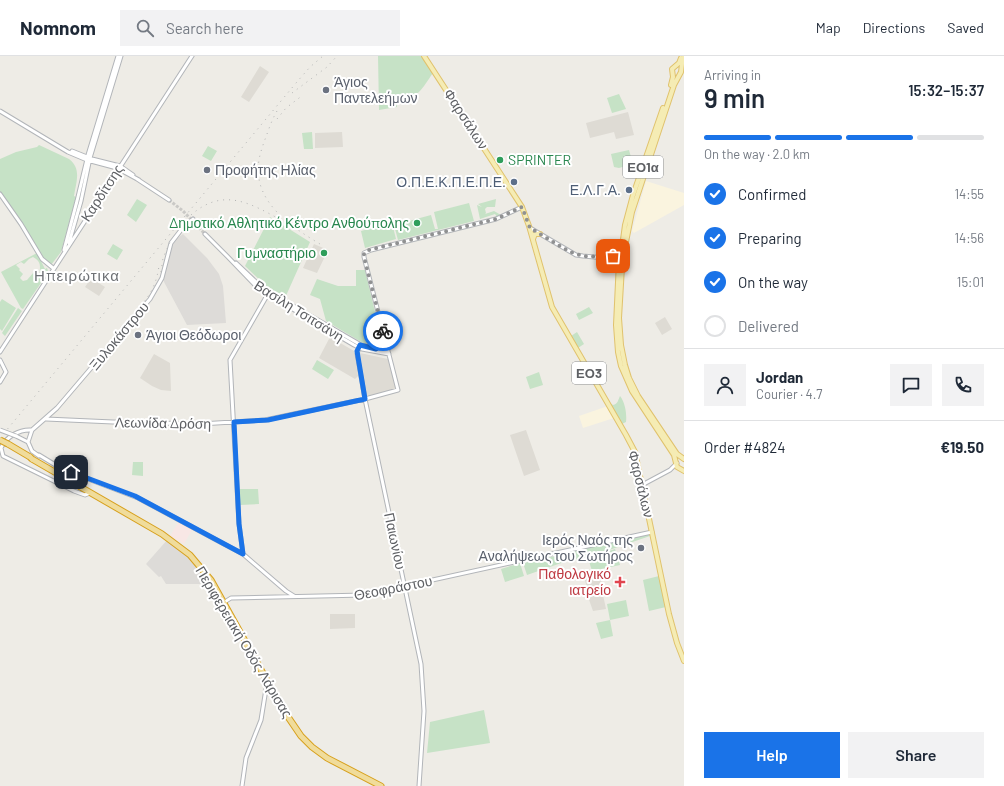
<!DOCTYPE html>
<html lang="en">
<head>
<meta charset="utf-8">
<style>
  body { margin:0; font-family:Barlow,sans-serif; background:#f2f2f3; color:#1f2937; height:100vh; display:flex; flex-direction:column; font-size:15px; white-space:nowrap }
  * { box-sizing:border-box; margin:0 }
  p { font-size:13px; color:#747a83 }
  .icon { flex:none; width:22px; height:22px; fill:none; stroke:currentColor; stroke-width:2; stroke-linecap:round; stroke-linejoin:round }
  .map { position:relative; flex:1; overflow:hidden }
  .details { display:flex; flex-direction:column; background:#fff; width:320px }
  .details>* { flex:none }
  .pin { position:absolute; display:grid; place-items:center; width:34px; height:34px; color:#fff; margin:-17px; border-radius:8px; box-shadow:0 2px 6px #0006 }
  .courier { position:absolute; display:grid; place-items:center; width:40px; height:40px; margin:-20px; border:3px solid #1a73e8; border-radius:50%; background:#fff; color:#222; box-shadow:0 1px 5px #0007 }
  .summary em { font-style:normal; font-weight:600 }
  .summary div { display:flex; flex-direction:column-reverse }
  .summary { display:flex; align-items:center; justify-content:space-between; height:68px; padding:0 20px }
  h1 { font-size:26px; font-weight:600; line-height:30px }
  .bar { display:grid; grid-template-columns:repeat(4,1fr); gap:6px 4px; align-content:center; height:48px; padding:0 20px }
  .bar i { height:5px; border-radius:3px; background:#e0e1e3 }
  .bar .current { background:#1a73e8 }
  .bar p { grid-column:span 4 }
  .line { display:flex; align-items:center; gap:10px; padding:0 20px; border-top:1px solid #e0e1e3 }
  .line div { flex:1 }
  .round { display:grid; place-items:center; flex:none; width:42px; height:42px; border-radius:0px; background:#f2f2f3 }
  ol { padding:0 20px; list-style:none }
  li { display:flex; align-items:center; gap:12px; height:44px }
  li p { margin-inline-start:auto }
  li .icon { padding:4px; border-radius:50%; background:#1a73e8; color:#fff; stroke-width:4 }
  li:last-child { color:#747a83 }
  li i { width:22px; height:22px; border:2px solid #e0e1e3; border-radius:50% }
  .cta { display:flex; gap:8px; margin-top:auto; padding:8px 20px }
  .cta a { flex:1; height:46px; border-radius:0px; background:#1a73e8; color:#fff; font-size:16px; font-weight:600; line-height:46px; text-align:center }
  .cta a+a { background:#f2f2f3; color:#1f2937 }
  header { display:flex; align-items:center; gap:24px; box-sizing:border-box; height:56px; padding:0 20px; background:#fff; border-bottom:1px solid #e0e1e3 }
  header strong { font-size:19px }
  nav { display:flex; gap:22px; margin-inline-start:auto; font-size:14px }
  .search { width:280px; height:36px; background:#f2f2f3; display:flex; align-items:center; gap:10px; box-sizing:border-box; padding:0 14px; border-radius:0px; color:#747a83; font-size:15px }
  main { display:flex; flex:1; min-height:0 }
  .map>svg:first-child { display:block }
  .commercial { fill:#faf4df }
  .industrial { fill:#dddbd8 }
  .education { fill:#dedbd4 }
  .medical { fill:#f8e7e5 }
  .green { fill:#c6e2c6 }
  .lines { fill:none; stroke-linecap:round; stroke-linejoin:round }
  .secondary-tunnel { stroke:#cac9c6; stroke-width:3; stroke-dasharray:3 1.5; stroke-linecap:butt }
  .secondary-casing { stroke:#b2b5b9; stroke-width:5 }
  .primary-casing { stroke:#e0c26d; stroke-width:6 }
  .highway-casing { stroke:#d7a01d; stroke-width:7 }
  .secondary { stroke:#fff; stroke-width:3 }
  .primary { stroke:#f5ecb4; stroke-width:4 }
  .highway { stroke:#f0dc9b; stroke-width:5 }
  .rail { stroke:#b3b4b4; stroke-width:1; stroke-dasharray:1 5; stroke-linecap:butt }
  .secondary-bridge-casing { stroke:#b2b5b9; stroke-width:5; stroke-linecap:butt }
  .highway-bridge-casing { stroke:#d7a01d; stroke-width:7; stroke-linecap:butt }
  .secondary-bridge { stroke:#fff; stroke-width:3 }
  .highway-bridge { stroke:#f0dc9b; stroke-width:5 }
  .done { stroke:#909192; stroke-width:4; stroke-dasharray:0 7.2 }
  .route { stroke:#1a73e8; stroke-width:5 }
  .worship-dot { fill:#6b7280; stroke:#fff; stroke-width:1.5 }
  .leisure-dot { fill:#2e9e5b; stroke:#fff; stroke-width:1.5 }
  .service-dot { fill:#5c6f8a; stroke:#fff; stroke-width:1.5 }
  .health-dot { fill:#e0444e; stroke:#fff; stroke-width:1.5 }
  .labels { text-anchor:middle; stroke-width:4; stroke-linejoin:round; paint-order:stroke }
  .shield { fill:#fff; stroke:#8e9092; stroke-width:1 }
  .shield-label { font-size:13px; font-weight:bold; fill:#5e6064 }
  .worship-label { font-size:14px; fill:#5b616d; stroke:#fff; text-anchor:start }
  .street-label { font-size:14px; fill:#5e6064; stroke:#fff }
  .leisure-label { font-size:14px; fill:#27864d; stroke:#fff; text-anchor:end }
  .service-label { font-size:14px; fill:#4e5e75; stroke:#fff; text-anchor:end }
  .health-label { font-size:14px; fill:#be3a42; stroke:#fff; text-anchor:end }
  .neighbourhood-label { font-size:15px; letter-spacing:1px; fill:#6f7276; stroke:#fff }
</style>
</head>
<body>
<header>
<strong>Nomnom</strong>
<div class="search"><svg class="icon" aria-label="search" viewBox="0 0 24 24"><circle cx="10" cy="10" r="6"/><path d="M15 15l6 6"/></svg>Search here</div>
<nav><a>Map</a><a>Directions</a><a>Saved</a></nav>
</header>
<main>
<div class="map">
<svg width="684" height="730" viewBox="0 0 684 730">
  <rect width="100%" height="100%" fill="#eeece6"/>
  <path class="commercial" d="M 646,125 L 684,137 L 684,149 L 634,177 L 632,175 Z
    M 608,350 L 614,362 L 583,372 L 579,360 Z"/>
  <path class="industrial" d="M 183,178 L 207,202 L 219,218 L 223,230 L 226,267 L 187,269 L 163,224 L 173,188 L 176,183 Z
    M 168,483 L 185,496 L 210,526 L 206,528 L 166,528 L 161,520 L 159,521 L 146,508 Z"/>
  <path class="education" d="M 260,10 L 269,16 L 249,46 L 241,41 Z
    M 628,56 L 634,79 L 616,83 L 614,76 L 590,82 L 586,67 Z
    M 342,76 L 343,91 L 315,92 L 315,77 Z
    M 314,188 L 328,194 L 317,217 L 303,212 Z
    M 91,222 L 105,231 L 99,240 L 85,231 Z
    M 665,261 L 672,273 L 662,279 L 655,267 Z
    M 330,281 L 354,295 L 358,320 L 355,323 L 319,302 Z
    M 360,297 L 388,303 L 396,333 L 370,340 L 366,339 Z
    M 154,298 L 170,307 L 171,335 L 161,334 L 152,330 L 140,322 Z
    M 526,374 L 540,414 L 524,420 L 510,379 Z
    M 599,517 L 603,531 L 588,535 L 584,521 Z
    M 602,534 L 606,553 L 593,555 L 587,538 Z
    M 330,558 L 355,558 L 355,572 L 330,573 Z"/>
  <path class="medical" d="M 179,465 L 193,472 L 184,488 L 170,480 Z"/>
  <path class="green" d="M 378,0 L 423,0 L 433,17 C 423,31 417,45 397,45 L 397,51 L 379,54 Z
    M 619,38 L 626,53 L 612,57 L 607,42 Z
    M 312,76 L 313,93 L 304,93 L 302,77 Z
    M 39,89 L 69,103 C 82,113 76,126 74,140 L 76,141 L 61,196 L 51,209 L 44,204 L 0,136 L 0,103 L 16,96 L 37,91 Z
    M 208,90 L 217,95 L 211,105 L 202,100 Z
    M 629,94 L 633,108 L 619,112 L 614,111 L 611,98 Z
    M 137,143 L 147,149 L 136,166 L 127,159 Z
    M 496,143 L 495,151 L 487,151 L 485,153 L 486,157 L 485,158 L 494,155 L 501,159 L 497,161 L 495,158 L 480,163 L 477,149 L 482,151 L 478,148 Z
    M 469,147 L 474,165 L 398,184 L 394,169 L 431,159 L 435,173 L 438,173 L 434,156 Z
    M 270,161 L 310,186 L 285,242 L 267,231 L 245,210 Z
    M 392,167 L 396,183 L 365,192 L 361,175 Z
    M 113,188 L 123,194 L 117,204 L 107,198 Z
    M 37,197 L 45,213 L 47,212 L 48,215 L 46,217 L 40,218 C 39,211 43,207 33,201 L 29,203 L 24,208 L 21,206 L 16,209 L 20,213 L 19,214 L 23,218 L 20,222 L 23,225 L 27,224 L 34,216 L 40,221 L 41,227 L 23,253 L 21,252 L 1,216 Z
    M 356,214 L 365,214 L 382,285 L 378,290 L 363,287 L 326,265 L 320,243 L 310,239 L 317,223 L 338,230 L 356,230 Z
    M 2,243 L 16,252 L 2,275 L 0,273 L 0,246 Z
    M 589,251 L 593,257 L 579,264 L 576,258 Z
    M 18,252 L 22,255 L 5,280 L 2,277 Z
    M 577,276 L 584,288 L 578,292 L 571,280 Z
    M 317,304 L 334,314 L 328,323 L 312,313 Z
    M 539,316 L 543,329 L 530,333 L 526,321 Z
    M 620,340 C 625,346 627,358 626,366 L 622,368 L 610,347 L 613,349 C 618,348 618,344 620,340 Z
    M 133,406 L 143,406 L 143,420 L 132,419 Z
    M 239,433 L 258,433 L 259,448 L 240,449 Z
    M 650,477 L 650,480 L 577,505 L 573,494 Z
    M 615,493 L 620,509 L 592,515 L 588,502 Z
    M 565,498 L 567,505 L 527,519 L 523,507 Z
    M 520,507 L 524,520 L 505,526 L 501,513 Z
    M 659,520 L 666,551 L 649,555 L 643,524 Z
    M 626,544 L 629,560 L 610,564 L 613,580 L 601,583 L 596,567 L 610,564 L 607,548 Z
    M 484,654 L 490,687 L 427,697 L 430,666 Z"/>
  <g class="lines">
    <path class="secondary-tunnel" d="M 169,144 L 183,155 L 205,178"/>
    <g class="secondary-casing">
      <path id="secondary" d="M 0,55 L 68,96 L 87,104 L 117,112 L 139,124
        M 72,95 L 92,103 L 120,110 L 133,119
        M 137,123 L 169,144
        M 0,138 L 21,168 L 42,203 L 53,212
        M 530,172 L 576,199 L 583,200 L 617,203
        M 205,178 L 227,200 L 254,228 L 262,235 L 354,289 L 362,293 L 389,298
        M 69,187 L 81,145 L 90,102 L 121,0
        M 64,194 L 77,145 L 88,99 L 118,0
        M 236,207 L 257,227 L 269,236 L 361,289 L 388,295
        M 360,289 L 357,298 L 365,343 L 421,608 L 424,655 L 419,730
        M 377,293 L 385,284
        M 0,296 L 192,0
        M 0,304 L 6,316 L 0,326
        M 46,363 L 113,366 L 201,368 L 265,364 L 365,343 L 398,334 L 364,201 L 364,197 L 371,194 L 496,163 L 522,151
        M 32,374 C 19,373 6,381 1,392 L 3,400 L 74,435 L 85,439 L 90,437
        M 16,380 L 28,386 L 32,395 L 39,400
        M 28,386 L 32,374 L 57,352 L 150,243 L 162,222 L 171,187 L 181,174 L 193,163
        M 39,399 L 62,413 L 138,442 L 222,487 L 243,498 L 286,535 L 294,540
        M 642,429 L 670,414 L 677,407
        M 243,498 L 239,468 L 230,304 L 269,236
        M 223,547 L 231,542 L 364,539 L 652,476
        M 242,730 L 246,702 L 261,664 L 266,633 L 269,628"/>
    </g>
    <g class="primary-casing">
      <path id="primary" d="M 424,0 L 522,151 L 529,170 L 552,251 L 626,379 L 635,396 L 669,558 L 677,587 L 684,605
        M 684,1 L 682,8 L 681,16 L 674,29 L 632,156 L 625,191 L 627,201 L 624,205 L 622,211 L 619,262 L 621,289 L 625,309 L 629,322 L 638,340 L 677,398 L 684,403
        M 671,29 L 673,21 L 672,13 L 679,7 L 681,2
        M 533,183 L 535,178 L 540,178
        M 619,205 L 616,269 L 618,296 L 621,310 L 632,335 L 674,399 L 677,411 L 684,415
        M 620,206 L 617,203 L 616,199 L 622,191 L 625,169 L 633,139 L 663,52"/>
    </g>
    <g class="highway-casing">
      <path id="highway" d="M 8,388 L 30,401
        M 32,403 L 162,478 L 190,499 L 211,524 L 284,655 L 301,680 L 312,691 L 327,702 L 381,730"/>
    </g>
    <use href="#secondary" class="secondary"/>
    <use href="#primary" class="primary"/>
    <use href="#highway" class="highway"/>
    <path class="rail" d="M 292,37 L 327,11 L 337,0
      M 277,55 C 271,65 268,76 264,86 C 262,92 260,98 259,104 C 252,145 290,170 320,188
      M 277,63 L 286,52 L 303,39
      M 191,159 C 223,131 250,147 281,164
      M 161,216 L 163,202 L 171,184
      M 129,264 C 145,244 155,237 159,210
      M 0,382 L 296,27 L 310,11 L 323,0"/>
    <g class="secondary-bridge-casing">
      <path id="secondary-bridge" d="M 0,374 L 16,380"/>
    </g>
    <g class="highway-bridge-casing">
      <path id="highway-bridge" d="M 0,384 L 8,388
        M 30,401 L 32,403"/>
    </g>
    <use href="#secondary-bridge" class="secondary-bridge"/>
    <use href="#highway-bridge" class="highway-bridge"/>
  </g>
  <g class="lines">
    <path class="done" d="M 383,275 L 364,201 L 364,197 L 369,194 L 496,163 L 522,151 L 530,172 L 570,196 L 583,200 L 606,201 L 613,200"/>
    <path class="route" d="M 71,416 L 135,440 L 243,498 L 239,468 L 234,366 L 268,364 L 365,343 L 357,295 L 360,289 L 376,293 L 385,284 L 383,275"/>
  </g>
  <g class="worship-dot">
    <circle cx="326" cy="34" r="4"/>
    <circle cx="207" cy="114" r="4"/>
    <circle cx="138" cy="279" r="4"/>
    <circle cx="641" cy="492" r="4"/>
  </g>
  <g class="leisure-dot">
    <circle cx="500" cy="104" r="4"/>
    <circle cx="417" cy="167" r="4"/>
    <circle cx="324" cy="197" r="4"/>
  </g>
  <g class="service-dot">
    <circle cx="514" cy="126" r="4"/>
    <circle cx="629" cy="134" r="4"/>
  </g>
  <path class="health-dot" d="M618 520h4v4h4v4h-4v4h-4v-4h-4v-4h4z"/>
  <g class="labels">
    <g class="shield">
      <rect x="623" y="100" width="40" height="22" rx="3"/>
      <rect x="572" y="306" width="34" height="22" rx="3"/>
    </g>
    <g class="shield-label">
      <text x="643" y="116">ΕΟ1α</text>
      <text x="589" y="322">ΕΟ3</text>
    </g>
    <g class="worship-label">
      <text x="334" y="31">Άγιος<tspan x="334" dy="16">Παντελεήμων</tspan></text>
      <text x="215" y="119">Προφήτης Ηλίας</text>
      <text x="146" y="284">Άγιοι Θεόδωροι</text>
      <text x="633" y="489" text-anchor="end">Ιερός Ναός της<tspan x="633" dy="16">Αναλήψεως του Σωτήρος</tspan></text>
    </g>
    <g class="street-label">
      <text transform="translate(466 63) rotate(57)" y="5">Φαρσάλων</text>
      <text transform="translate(102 137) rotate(-57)" y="5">Καρδίτσης</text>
      <text transform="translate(299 255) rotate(32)" y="5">Βασίλη Τσιτσάνη</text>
      <text transform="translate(119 280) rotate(-50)" y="5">Ξυλοκάστρου</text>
      <text transform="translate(163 367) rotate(1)" y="5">Λεωνίδα Δρόση</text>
      <text transform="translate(641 428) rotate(76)" y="5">Φαρσάλων</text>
      <text transform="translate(395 485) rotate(78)" y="5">Παιωνίου</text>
      <text transform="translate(393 532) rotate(-11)" y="5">Θεοφράστου</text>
      <text transform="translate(244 586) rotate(59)" y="5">Περιφερειακή Οδός Λάρισας</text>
    </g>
    <g class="leisure-label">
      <text x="508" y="109" text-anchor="start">SPRINTER</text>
      <text x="409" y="172">Δημοτικό Αθλητικό Κέντρο Ανθούπολης</text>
      <text x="316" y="202">Γυμναστήριο</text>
    </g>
    <g class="service-label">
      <text x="506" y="131">Ο.Π.Ε.Κ.Π.Ε.Π.Ε.</text>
      <text x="621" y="139">Ε.Λ.Γ.Α.</text>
    </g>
    <g class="health-label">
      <text x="611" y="523">Παθολογικό<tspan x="611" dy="16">ιατρείο</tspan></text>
    </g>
    <g class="neighbourhood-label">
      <text x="77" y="225">Ηπειρώτικα</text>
    </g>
  </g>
</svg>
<div class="pin" style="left:613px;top:200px;background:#ea580c"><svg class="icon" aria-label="bag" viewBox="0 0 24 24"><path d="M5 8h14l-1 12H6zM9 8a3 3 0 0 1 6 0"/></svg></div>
<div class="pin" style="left:71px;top:416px;background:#1f2937"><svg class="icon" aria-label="home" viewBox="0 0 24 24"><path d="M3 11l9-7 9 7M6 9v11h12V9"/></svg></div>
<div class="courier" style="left:383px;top:275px"><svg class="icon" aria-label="bike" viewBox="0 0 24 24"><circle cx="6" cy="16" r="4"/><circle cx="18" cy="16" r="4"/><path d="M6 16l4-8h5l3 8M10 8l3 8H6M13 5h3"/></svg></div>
</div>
<section class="details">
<div class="summary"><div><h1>9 min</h1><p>Arriving in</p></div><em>15:32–15:37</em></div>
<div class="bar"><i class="current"></i><i class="current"></i><i class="current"></i><i></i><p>On the way · 2.0 km</p></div>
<ol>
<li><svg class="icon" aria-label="check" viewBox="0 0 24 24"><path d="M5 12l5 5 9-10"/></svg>Confirmed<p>14:55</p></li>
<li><svg class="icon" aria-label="check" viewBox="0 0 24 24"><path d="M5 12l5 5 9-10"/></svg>Preparing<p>14:56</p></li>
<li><svg class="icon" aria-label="check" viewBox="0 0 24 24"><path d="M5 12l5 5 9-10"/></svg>On the way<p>15:01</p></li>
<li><i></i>Delivered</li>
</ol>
<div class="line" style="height:72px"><a class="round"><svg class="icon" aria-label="person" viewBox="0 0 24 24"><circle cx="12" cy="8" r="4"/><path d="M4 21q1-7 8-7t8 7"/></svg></a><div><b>Jordan</b><p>Courier · 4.7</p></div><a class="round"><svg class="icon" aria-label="chat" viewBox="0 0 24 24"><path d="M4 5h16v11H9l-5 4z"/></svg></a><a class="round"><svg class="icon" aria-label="phone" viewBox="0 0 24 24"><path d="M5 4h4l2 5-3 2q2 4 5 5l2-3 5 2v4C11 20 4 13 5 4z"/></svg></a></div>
<div class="line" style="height:52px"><div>Order #4824</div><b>€19.50</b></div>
<div class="cta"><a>Help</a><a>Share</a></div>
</section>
</main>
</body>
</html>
